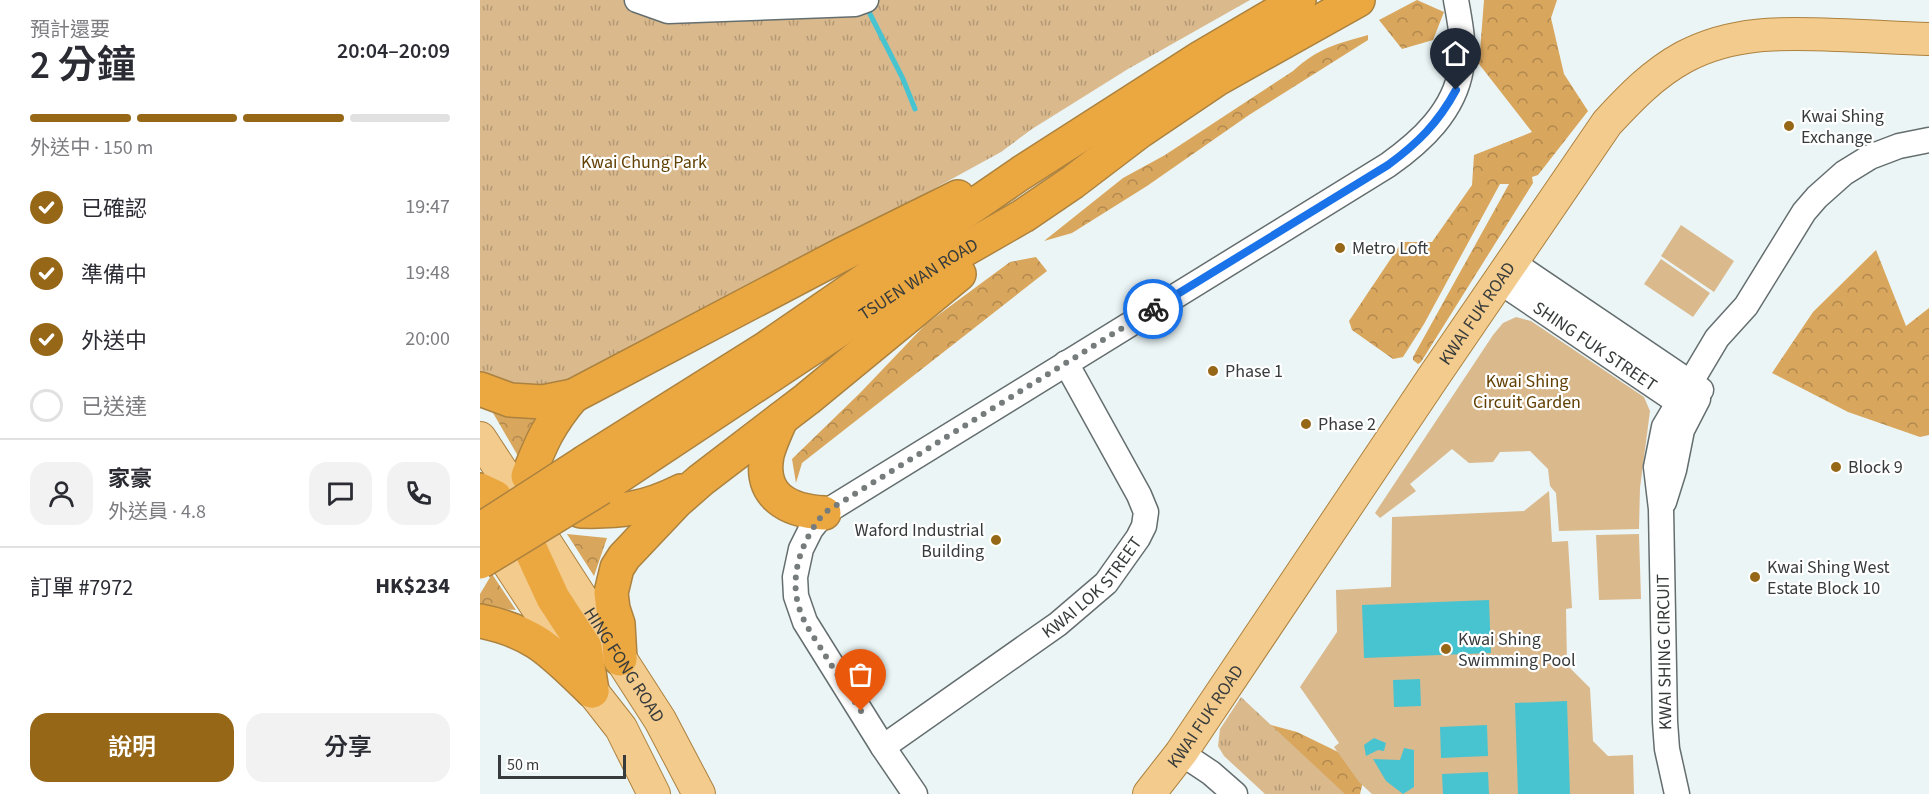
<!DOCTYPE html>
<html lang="zh-TW">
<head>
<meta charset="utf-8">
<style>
  body { margin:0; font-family:"Source Sans 3","Noto Sans TC",sans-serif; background:#f2f2f3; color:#2b2b33; height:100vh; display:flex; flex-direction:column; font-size:22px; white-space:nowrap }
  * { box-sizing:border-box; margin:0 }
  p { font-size:20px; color:#7c7c81 }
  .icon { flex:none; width:33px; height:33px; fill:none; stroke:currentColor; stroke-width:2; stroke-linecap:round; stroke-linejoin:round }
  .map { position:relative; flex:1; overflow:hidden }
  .panel { display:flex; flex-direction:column; background:#fff; width:480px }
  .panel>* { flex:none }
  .scale { position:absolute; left:18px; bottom:15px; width:128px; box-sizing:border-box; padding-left:6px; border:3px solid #373b3b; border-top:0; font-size:16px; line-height:21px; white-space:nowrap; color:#373b3b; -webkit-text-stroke:4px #fff; paint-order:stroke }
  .pin { position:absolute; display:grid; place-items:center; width:51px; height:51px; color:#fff; margin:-62px -26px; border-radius:50% 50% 50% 0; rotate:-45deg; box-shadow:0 0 6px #0007 }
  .pin .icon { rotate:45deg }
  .courier { position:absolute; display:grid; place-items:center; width:60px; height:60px; margin:-30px; border:4px solid #1a73e8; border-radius:50%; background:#fff; color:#222; box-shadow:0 2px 8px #0007 }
  .head em { font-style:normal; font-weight:600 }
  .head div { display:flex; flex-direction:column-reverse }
  .head { display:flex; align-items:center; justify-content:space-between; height:102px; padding:0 30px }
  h1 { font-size:39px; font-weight:600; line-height:45px }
  .bar { display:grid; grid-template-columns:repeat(4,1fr); gap:9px 6px; align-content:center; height:72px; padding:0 30px }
  .bar i { height:8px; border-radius:4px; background:#e1e1e2 }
  .bar .on { background:#966717 }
  .bar p { grid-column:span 4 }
  .line { display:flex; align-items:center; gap:15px; padding:0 30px; border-top:2px solid #e1e1e2 }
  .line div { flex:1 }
  .round { display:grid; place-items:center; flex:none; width:63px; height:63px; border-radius:18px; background:#f2f2f3 }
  ol { padding:0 30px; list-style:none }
  li { display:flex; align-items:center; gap:18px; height:66px }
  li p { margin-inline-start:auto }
  li .icon { padding:6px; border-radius:50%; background:#966717; color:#fff; stroke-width:4 }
  li:last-child { color:#7c7c81 }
  li i { width:33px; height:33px; border:3px solid #e1e1e2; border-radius:50% }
  .button { display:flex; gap:12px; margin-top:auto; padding:12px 30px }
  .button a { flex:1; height:69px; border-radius:18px; background:#966717; color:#fff; font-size:24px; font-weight:600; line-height:69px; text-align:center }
  .button a+a { background:#f2f2f3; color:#2b2b33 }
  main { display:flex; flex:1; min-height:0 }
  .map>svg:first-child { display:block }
  .forest { fill:url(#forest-crowns) }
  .park { fill:url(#park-tufts) }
  .garden { fill:#dab98d }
  .water { fill:#48c4d1 }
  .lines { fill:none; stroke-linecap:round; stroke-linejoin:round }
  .stream { stroke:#48c4d1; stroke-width:5 }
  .minor-casing { stroke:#656e6f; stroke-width:27 }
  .major-casing { stroke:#ac823f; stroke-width:34 }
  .highway-casing { stroke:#ac823f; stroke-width:36 }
  .minor { stroke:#fff; stroke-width:24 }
  .major { stroke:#f3cb8d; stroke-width:32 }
  .highway { stroke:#eba841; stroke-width:33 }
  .highway-bridge-casing { stroke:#ac823f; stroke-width:36; stroke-linecap:butt }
  .highway-bridge { stroke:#eba841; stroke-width:33 }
  .done { stroke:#767c7c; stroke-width:6; stroke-dasharray:0 10.8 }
  .route { stroke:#1a73e8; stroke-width:8 }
  .poi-dot { fill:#966717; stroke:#fff; stroke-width:2 }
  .labels { text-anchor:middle; stroke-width:4.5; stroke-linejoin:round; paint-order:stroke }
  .poi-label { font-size:18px; fill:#373b3b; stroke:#fff; text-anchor:start }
  .park-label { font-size:18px; fill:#624003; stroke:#fff }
  .street-label { font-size:18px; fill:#373b3b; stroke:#fff }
</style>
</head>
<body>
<main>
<section class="panel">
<div class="head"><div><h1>2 分鐘</h1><p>預計還要</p></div><em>20:04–20:09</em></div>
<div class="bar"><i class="on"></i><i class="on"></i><i class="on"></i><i></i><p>外送中 · 150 m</p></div>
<ol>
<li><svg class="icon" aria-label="check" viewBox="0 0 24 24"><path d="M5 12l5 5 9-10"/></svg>已確認<p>19:47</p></li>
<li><svg class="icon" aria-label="check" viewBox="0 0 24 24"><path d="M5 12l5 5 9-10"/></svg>準備中<p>19:48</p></li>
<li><svg class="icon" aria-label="check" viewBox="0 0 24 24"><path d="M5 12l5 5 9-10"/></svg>外送中<p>20:00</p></li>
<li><i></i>已送達</li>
</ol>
<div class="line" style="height:108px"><a class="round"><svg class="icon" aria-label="person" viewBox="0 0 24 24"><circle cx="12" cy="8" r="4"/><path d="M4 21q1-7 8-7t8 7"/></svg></a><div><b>家豪</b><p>外送員 · 4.8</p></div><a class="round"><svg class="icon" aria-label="chat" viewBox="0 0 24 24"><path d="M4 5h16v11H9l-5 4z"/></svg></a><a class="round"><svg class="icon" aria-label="phone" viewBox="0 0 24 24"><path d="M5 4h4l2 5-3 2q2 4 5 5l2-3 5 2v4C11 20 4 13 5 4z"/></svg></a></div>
<div class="line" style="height:78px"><div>訂單 #7972</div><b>HK$234</b></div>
<div class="button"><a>說明</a><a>分享</a></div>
</section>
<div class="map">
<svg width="1449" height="794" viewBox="0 0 1449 794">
  <defs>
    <pattern id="forest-crowns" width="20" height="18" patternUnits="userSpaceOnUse" patternTransform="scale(1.5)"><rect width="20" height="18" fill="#d9a65d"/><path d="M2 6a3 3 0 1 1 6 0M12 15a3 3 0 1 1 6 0" fill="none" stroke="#b1884e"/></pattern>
    <pattern id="park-tufts" width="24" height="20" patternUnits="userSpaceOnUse" patternTransform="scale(1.5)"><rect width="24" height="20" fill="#dab98d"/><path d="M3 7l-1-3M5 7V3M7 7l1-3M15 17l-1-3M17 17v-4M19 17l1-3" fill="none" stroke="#b29874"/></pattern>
  </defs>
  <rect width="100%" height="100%" fill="#ebf5f6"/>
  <path class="forest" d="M 937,0 L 964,12 L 953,40 L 922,49 L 899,20 Z
    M 1004,0 L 1077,0 L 1071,18 L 1084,74 L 1108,111 L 1058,175 L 1052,177 L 1053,183 L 941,362 L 938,364 L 933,360 L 933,357 L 1029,184 L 1020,184 L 944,324 L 923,357 L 913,359 L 872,330 L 869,321 L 922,242 L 952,242 L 992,185 L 994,155 L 1052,132 L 999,64 Z
    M 888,35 L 888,40 L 769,115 L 667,186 L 592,233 L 564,241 L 643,178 L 685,155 L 813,71 C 838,48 856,44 888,35 Z
    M 1396,250 L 1426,326 L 1449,308 L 1449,435 L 1440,437 L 1368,412 L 1292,373 L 1333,312 Z
    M 556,257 L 567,271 L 322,463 L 316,483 L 312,459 L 381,392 L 446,324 L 530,262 Z
    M 9,406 L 57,413 L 39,456 L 38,456 Z
    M 87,534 L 127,538 L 114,576 Z
    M 12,574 L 36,610 L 0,608 L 0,594 Z
    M 769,719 L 817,732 L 887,766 L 880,794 L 800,794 Z"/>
  <path class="park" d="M 0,0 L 770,0 L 648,69 L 552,129 L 521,152 L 344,249 L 73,393 L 0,378 Z
    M 761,697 L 865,794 L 785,794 L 744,756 L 738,746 L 740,729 Z"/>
  <path class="garden" d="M 1201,225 L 1254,261 L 1234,292 L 1181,256 Z
    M 1181,259 L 1230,293 L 1213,317 L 1164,284 Z
    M 1036,317 L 1051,321 L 1164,397 L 1170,411 L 1160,488 L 1159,529 L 1079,531 L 1076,493 L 1070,486 L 1068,469 L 1050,451 L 1020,452 L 1013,462 L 989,463 L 972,449 L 930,484 L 936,491 L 900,518 L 895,513 L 1013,335 L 1023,323 Z
    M 1069,491 L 1072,542 L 1088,541 L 1092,608 L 1086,609 L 1087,665 L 1110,688 L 1113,741 L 1128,756 L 1153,755 L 1154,794 L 892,794 L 879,782 L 854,747 L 859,743 L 820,687 L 857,632 L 856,590 L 911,587 L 912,517 L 1044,511 Z
    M 1159,534 L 1161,599 L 1119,600 L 1116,535 Z"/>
  <path class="water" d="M 1009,600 L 1011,653 L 884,658 L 882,605 Z
    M 940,679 L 941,706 L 914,707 L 913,680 Z
    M 1087,701 L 1090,794 L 1038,794 L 1035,703 Z
    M 1007,725 L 1008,756 L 961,758 L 960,727 Z
    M 894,738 L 906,743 L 904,751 L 898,750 L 886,756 L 884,745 Z
    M 924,748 L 934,750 L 934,787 L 923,794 L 906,781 L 893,759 L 920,760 Z
    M 1008,772 L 1009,794 L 963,794 L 962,774 Z"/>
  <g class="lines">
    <path class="stream" d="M 387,8 L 423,79 L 435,109"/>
    <g class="minor-casing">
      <g id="minor">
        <path d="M 157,0 L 188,11 L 375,4 L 386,0"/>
        <path d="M 1032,262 L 1221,390"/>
        <path id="s1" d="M 1019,281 L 1211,411"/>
        <path d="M 1184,502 L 1194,470 L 1202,430 L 1218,399"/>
        <path id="s2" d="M 403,747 L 578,624 L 626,583 L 658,538 L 664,526 L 666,512 L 659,495 L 586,363"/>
        <path d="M 701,753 L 731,773 L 755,794"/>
        <path d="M 435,794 L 403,747 L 325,622 L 316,596 L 315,577 L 321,549 L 331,529 L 344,513 L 908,165 C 942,141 974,111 981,69 C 985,47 980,22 976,0"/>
        <path d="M 1197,794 L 1187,749 L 1185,722 L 1181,509 L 1176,467 L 1184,427 L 1237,338 L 1266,306 L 1324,212 L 1337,197 L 1364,173 L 1390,157 L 1419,146 L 1449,140"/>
      </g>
    </g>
    <g class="major-casing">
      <g id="major">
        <path d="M 0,438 L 32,487"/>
        <path id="s3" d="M 62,537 L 180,720 L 219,794"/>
        <path d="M 26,560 L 112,691 L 141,728 L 174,794"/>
        <path id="s4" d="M 669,794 L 701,753 L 952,379 L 1127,123 C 1150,98 1173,74 1204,57 C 1253,31 1302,33 1357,35 C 1388,36 1418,38 1449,39"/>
      </g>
    </g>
    <g class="highway-casing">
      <g id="highway">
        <path d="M 0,389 L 30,400 L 63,402 L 93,396 L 361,255 L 478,197"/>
        <path d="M 301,419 C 296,431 290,443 287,455 C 279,496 308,511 344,513"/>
        <path d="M 105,462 L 285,349 L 541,173 L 722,57 L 819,0"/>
        <path d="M 48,476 C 61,443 69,424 93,396"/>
        <path id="s5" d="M 121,488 L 383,314 L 475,255 L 543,216 L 593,182 L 660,131 L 737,79 L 878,0"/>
        <path d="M 0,490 L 15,497"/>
        <path d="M 101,511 C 140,512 165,509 201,491"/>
        <path d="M 49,546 L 73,598 L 105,647 L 112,691"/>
        <path d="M 0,621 C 56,632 73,654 112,691"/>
        <path d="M 140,659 L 138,624 L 133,609 L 131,593 L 137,568 L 144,557 L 197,501 L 221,480 L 327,399 L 479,274"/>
      </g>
    </g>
    <use href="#minor" class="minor"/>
    <use href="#major" class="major"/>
    <use href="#highway" class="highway"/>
    <g class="highway-bridge-casing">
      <path id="highway-bridge" d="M 0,530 L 105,462
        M 0,562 L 121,488"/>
    </g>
    <use href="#highway-bridge" class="highway-bridge"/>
  </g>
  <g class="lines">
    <path class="done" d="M 381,711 C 368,692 356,672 343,652 C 338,643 331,634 326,624 C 305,586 318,545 344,513 L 673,309"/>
    <path class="route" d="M 673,309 L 908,165 C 938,143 958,123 976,90"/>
  </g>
  <g class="poi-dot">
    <circle cx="1309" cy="126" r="6"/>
    <circle cx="860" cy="248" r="6"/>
    <circle cx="733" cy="371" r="6"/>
    <circle cx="826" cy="424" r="6"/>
    <circle cx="1356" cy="467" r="6"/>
    <circle cx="516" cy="540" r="6"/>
    <circle cx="1275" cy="577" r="6"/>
    <circle cx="966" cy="649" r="6"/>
  </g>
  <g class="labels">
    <g class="poi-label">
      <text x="1321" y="122">Kwai Shing<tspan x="1321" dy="21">Exchange</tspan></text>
      <text x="872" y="254">Metro Loft</text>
      <text x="745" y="377">Phase 1</text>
      <text x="838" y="430">Phase 2</text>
      <text x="1368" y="473">Block 9</text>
      <text x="504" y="536" text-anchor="end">Waford Industrial<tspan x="504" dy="21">Building</tspan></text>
      <text x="1287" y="573">Kwai Shing West<tspan x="1287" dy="21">Estate Block 10</tspan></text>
      <text x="978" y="645">Kwai Shing<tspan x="978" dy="21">Swimming Pool</tspan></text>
    </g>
    <g class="park-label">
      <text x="164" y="168">Kwai Chung Park</text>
      <text x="1047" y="387">Kwai Shing<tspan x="1047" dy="21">Circuit Garden</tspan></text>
    </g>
    <g class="street-label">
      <text dy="6" stroke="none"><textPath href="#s5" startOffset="380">TSUEN WAN ROAD</textPath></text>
      <text dy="6" stroke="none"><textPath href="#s4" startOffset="582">KWAI FUK ROAD</textPath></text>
      <text dy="6" stroke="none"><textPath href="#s1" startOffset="116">SHING FUK STREET</textPath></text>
      <text dy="6" stroke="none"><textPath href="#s2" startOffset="264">KWAI LOK STREET</textPath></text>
      <text transform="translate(1184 652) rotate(-91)" y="6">KWAI SHING CIRCUIT</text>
      <text dy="6" stroke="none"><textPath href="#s3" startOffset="152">HING FONG ROAD</textPath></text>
      <text dy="6" stroke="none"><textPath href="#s4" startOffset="96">KWAI FUK ROAD</textPath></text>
    </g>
  </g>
</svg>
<div class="scale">50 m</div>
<div class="pin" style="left:381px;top:711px;background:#ea580c"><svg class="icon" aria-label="bag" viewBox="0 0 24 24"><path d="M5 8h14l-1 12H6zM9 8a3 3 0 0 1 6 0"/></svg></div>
<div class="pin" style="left:976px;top:90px;background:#1f2937"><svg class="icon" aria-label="home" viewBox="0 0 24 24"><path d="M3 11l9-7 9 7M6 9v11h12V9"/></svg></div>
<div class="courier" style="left:673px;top:309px"><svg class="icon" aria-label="bike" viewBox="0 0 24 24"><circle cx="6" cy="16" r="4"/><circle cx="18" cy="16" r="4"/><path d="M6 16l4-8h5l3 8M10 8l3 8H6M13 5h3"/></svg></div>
</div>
</main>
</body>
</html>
